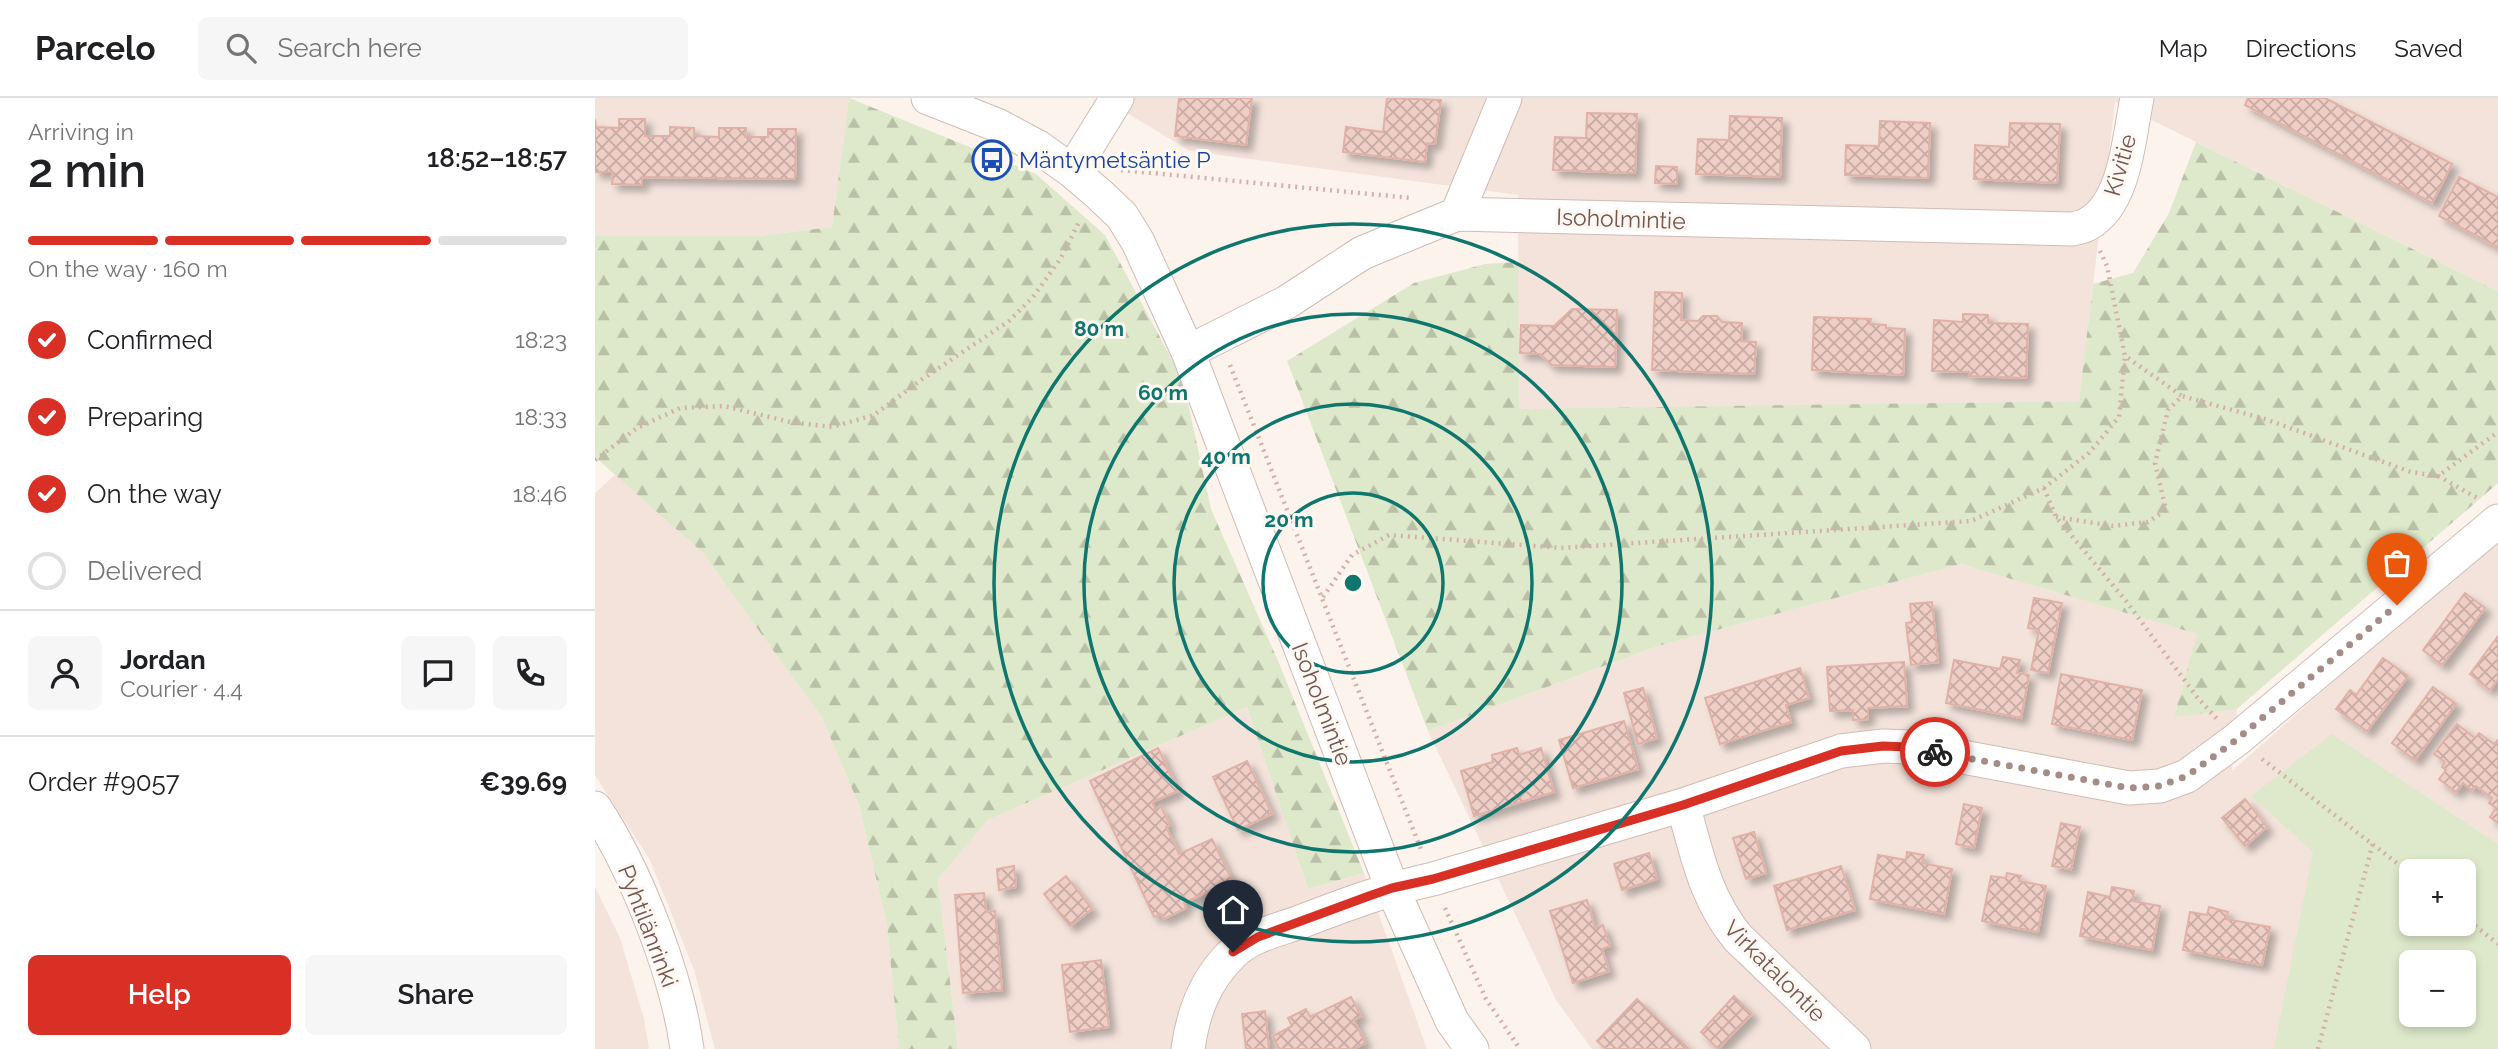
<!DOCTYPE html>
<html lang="en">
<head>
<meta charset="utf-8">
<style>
  body { margin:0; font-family:Raleway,sans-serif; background:#f6f6f6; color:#202124; height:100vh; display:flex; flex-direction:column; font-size:26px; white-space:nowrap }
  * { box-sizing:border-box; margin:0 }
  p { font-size:23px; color:#757577 }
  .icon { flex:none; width:38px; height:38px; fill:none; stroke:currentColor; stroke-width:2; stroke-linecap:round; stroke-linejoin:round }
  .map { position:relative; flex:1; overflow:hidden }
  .side { display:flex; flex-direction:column; background:#fff; width:595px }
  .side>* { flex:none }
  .tools { position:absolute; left:1804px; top:761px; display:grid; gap:14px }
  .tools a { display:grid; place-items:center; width:77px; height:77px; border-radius:10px; background:#fff; box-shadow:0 4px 10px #0003; font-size:35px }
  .pin { position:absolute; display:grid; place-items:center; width:60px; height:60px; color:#fff; margin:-72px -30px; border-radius:50% 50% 50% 0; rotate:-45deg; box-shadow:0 0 7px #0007 }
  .pin .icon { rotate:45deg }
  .courier { position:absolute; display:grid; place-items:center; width:70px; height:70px; margin:-35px; border:5px solid #d93025; border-radius:50%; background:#fff; color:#222; box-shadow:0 2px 9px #0007 }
  .summary em { font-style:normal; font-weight:600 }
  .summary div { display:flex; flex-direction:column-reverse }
  .summary { display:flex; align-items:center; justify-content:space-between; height:119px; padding:0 28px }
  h1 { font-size:46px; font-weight:600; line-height:52px }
  .bar { display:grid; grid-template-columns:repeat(4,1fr); gap:10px 7px; align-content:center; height:84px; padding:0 28px }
  .bar i { height:9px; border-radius:5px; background:#e0e0e0 }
  .bar .active { background:#d93025 }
  .bar p { grid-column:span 4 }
  .line { display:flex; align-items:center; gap:18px; padding:0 28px; border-top:2px solid #e0e0e0 }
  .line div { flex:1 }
  .round { display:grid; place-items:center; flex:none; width:74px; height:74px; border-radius:10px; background:#f6f6f6 }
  ol { padding:0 28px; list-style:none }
  li { display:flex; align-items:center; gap:21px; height:77px }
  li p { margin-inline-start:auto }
  li .icon { padding:7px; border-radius:50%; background:#d93025; color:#fff; stroke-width:4 }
  li:last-child { color:#757577 }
  li i { width:38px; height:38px; border:4px solid #e0e0e0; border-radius:50% }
  .action { display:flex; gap:14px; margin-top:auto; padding:14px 28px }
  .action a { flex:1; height:80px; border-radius:10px; background:#d93025; color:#fff; font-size:28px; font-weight:600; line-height:80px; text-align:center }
  .action a+a { background:#f6f6f6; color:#202124 }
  header { display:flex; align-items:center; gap:42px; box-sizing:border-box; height:98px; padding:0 35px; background:#fff; border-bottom:2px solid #e0e0e0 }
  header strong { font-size:33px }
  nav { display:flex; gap:38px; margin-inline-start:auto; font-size:24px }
  .search { width:490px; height:63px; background:#f6f6f6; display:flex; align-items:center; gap:18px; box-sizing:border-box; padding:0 24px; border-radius:10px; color:#757577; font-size:26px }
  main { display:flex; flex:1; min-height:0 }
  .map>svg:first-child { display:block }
  .residential { fill:#f3e3db; fill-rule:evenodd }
  .forest { fill:url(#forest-firs) }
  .green { fill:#dee9cb; fill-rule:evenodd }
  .building { fill:url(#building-cross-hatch); stroke:#e1b1a8; stroke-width:2; filter:url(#shadow) }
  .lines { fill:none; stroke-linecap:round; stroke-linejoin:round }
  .minor-casing { stroke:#d0bbb5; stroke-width:35 }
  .path { stroke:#d5b0a9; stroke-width:4.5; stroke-dasharray:2 5; stroke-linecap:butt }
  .minor { stroke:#fff; stroke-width:33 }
  .done { stroke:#a58d87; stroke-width:7; stroke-dasharray:0 12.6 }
  .route { stroke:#d93025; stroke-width:9 }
  .ring { fill:none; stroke:#0f766e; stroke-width:3.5 }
  .labels { text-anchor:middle; stroke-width:6; stroke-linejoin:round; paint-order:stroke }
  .transit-label { font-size:23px; fill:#164399; stroke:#fef8f3; text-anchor:start }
  .street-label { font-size:23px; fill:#765650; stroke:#fef8f3 }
  .centre { fill:#0f766e; stroke:#fef8f3; stroke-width:3.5 }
  .ring-label { font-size:21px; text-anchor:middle; font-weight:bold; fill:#0f766e; stroke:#fef8f3; stroke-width:6; stroke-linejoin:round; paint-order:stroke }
</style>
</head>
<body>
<header>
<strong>Parcelo</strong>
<div class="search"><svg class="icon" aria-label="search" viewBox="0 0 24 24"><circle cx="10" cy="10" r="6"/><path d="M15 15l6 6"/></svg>Search here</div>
<nav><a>Map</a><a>Directions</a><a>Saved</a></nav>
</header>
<main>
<section class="side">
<div class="summary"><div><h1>2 min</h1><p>Arriving in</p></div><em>18:52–18:57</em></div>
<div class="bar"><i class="active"></i><i class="active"></i><i class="active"></i><i></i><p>On the way · 160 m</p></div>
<ol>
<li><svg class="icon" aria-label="check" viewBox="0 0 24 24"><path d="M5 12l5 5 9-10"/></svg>Confirmed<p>18:23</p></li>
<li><svg class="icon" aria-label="check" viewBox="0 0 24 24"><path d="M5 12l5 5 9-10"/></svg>Preparing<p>18:33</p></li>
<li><svg class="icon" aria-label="check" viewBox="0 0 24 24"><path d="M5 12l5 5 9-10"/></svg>On the way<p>18:46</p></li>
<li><i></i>Delivered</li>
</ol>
<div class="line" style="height:126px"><a class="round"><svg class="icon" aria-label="person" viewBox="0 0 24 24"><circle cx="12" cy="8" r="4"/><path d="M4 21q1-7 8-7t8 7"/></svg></a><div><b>Jordan</b><p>Courier · 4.4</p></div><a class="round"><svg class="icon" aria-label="chat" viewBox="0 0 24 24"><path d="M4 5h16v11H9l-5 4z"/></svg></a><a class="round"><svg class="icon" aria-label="phone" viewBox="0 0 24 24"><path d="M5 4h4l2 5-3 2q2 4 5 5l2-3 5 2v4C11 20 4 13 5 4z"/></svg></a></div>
<div class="line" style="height:91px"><div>Order #9057</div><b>€39.69</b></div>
<div class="action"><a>Help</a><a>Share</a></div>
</section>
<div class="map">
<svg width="1903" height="951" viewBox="0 0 1903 951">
  <defs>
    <pattern id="forest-firs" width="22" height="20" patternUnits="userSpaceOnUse" patternTransform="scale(1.75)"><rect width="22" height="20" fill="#dee9cb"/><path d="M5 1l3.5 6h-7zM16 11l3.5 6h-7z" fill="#b9c0a7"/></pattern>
    <pattern id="building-cross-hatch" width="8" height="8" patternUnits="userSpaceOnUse" patternTransform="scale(1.75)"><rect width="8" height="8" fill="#efcec6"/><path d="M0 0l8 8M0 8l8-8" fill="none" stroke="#c6aaa3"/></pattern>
    <filter id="shadow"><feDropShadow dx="6" dy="6" stdDeviation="3.5" flood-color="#0004"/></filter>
  </defs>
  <rect width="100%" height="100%" fill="#fcf3ed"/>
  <path class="residential" d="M 0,0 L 254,0 L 237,129 L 163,138 L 0,138 Z
    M 507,0 L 1903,0 L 1903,193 L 1520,4 L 1484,303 L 923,312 L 923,97 L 595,53 Z
    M 21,376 L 107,454 L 227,620 L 264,707 L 292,827 L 304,951 L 120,951 L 99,872 L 55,762 L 0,677 L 0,395 Z
    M 1903,438 L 1903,951 L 997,951 L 961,902 L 833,633 L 1063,548 L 1366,466 L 1603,536 L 1579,618 L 1642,611 L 1637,673 ZM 1816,774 L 1869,774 L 1869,826 L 1816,826 ZM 1816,864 L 1869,864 L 1869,917 L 1816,917 Z
    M 652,609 L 713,791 L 769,775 L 832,951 L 363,951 L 343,781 L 393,722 Z
    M 0,789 L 25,840 L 49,921 L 54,951 L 0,951 Z"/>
  <path class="forest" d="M 254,0 L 441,76 L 510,137 L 588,282 L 616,411 L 684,565 L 769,775 L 713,791 L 652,609 L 393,722 L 343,781 L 363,951 L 304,951 L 292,827 L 264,707 L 227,620 L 107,454 L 0,359 L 0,138 L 163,138 L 237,129 Z
    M 1601,44 L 1903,193 L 1903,385 L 1642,611 L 1579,619 L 1602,536 L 1366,466 L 1063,548 L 833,633 L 692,263 L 819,185 L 890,166 L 923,164 L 924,311 L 1484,303 L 1498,186 L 1538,175 L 1574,115 Z"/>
  <path class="green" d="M 1737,636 L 1903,746 L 1903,951 L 1679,951 L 1718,754 L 1656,698 ZM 1816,774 L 1869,774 L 1869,826 L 1816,826 ZM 1816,864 L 1869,864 L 1869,917 L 1816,917 Z"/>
  <path class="building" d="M 584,0 L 657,0 L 651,47 L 580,38 Z
    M 792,0 L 846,2 L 840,46 L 832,45 L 830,64 L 748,54 L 751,29 L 788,34 Z
    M 1653,0 L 1730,0 L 1857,66 L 1837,105 L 1650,7 Z
    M 992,15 L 1042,16 L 1040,75 L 958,72 L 960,39 L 991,40 Z
    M 1135,18 L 1187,20 L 1185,79 L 1101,76 L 1103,41 L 1134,42 Z
    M 0,21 L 1,29 L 24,30 L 24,21 L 50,21 L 50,38 L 75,38 L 75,29 L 99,30 L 99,38 L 124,39 L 124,30 L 151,30 L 150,39 L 173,39 L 173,31 L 201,31 L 200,81 L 47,79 L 47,87 L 17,86 L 18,74 L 0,74 Z
    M 1285,23 L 1335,25 L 1333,80 L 1250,77 L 1251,47 L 1284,48 Z
    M 1415,25 L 1465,26 L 1462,85 L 1379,81 L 1380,47 L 1414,49 Z
    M 1061,68 L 1082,69 L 1082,86 L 1060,85 Z
    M 1864,79 L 1903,99 L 1903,149 L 1844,118 Z
    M 1060,194 L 1087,195 L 1086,222 L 1103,223 L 1108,218 L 1122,218 L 1127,224 L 1147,225 L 1146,243 L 1161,244 L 1159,276 L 1057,272 Z
    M 977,211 L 1022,212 L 1020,269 L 957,267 L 945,256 L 925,255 L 926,227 L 959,228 Z
    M 1368,216 L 1393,217 L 1393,225 L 1433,226 L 1431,280 L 1374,278 L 1374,274 L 1337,273 L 1339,222 L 1368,224 Z
    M 1219,219 L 1276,221 L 1275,226 L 1291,227 L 1291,230 L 1310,231 L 1308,277 L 1217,272 Z
    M 1870,495 L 1890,510 L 1847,567 L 1828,552 Z
    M 1439,500 L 1467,505 L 1453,575 L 1436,572 L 1444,532 L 1433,530 Z
    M 1337,504 L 1343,564 L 1316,567 L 1311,525 L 1317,524 L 1315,506 Z
    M 1903,538 L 1903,581 L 1895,592 L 1875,576 Z
    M 1408,559 L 1425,562 L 1422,575 L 1434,577 L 1426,620 L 1351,605 L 1359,562 L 1405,571 Z
    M 1788,560 L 1813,578 L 1772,633 L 1741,611 L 1755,592 L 1761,597 Z
    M 1309,564 L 1312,608 L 1273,610 L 1273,621 L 1258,622 L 1258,612 L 1235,613 L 1232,569 Z
    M 1205,570 L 1214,600 L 1191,607 L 1196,624 L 1125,646 L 1110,600 Z
    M 1466,576 L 1547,592 L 1537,642 L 1457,626 Z
    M 1838,589 L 1861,606 L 1820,662 L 1797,645 Z
    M 1048,590 L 1062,640 L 1043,646 L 1029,595 Z
    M 1029,623 L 1043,671 L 978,690 L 964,642 Z
    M 1862,626 L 1880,640 L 1884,635 L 1899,646 L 1903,642 L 1903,725 L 1895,719 L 1901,710 L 1894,705 L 1897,700 L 1881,688 L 1877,692 L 1868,685 L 1861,694 L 1844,681 L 1851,672 L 1847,669 L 1850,664 L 1839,656 Z
    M 563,650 L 583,693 L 557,704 L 560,711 L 566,708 L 575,727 L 571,729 L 584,756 L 617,741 L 637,782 L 589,805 L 591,810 L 569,821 L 566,816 L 559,819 L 495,683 Z
    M 922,650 L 924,657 L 946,650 L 959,694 L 879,718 L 866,673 L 898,664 L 897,657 Z
    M 652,663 L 677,716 L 643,732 L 618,679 Z
    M 1650,701 L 1672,729 L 1650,748 L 1627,720 Z
    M 1369,706 L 1387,710 L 1379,750 L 1361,746 Z
    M 1466,725 L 1485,729 L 1476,771 L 1457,768 Z
    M 1159,734 L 1171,775 L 1151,781 L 1138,740 Z
    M 1312,754 L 1329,757 L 1327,765 L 1357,771 L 1349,816 L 1275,801 L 1283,757 L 1311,762 Z
    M 1054,755 L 1062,781 L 1027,792 L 1019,766 Z
    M 419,768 L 421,789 L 404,792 L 402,771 Z
    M 1246,768 L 1260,812 L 1192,832 L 1179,788 Z
    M 1412,775 L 1426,778 L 1424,783 L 1451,788 L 1443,834 L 1387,823 L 1396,778 L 1411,780 Z
    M 471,778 L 497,811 L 475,828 L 449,796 Z
    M 1517,789 L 1539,793 L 1537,803 L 1565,808 L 1557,852 L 1485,838 L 1493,794 L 1515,799 Z
    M 389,795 L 391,814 L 400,813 L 407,892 L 368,895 L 360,797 Z
    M 992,802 L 1000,830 L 1008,827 L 1015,848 L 1007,851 L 1014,873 L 978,885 L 955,813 Z
    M 1614,809 L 1633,814 L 1631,821 L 1675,829 L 1667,867 L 1588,852 L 1595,814 L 1612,817 Z
    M 506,862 L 514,929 L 475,934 L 467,867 Z
    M 1139,898 L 1157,916 L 1123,951 L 1106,934 Z
    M 756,899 L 766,918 L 759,922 L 770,945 L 759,951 L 684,951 L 678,938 L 697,928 L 693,920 L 711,911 L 715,919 Z
    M 1042,901 L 1094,951 L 1011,951 L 1002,943 Z
    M 670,913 L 674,951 L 651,951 L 647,916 Z"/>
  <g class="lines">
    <g class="minor-casing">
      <path id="minor" d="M 333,0 L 402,27 L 443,49 L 477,73 L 505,97 L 527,118 L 543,144 L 593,254 L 797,790 L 857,923 L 877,951
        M 477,73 L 522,0
        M 862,116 L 910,0
        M 593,254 L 692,204 L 767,155 L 862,116 L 1477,131 C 1482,130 1488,129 1493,126 C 1531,105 1534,38 1542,0
        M 1088,707 C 1102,756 1110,800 1143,840 L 1259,951
        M 0,710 C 41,772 82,877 92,951
        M 593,951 C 598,914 610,882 637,856 C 654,838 683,832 705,824 C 749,807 792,791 838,781 L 1088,707 L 1246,653 L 1288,648 L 1314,649 L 1534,690 L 1565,688 L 1592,678 L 1641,642 L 1903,423"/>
    </g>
    <path class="path" d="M 526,72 L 816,100
      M 1505,153 L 1512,168 L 1530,258 L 1587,298
      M 635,267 L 827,754
      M 0,362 L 42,330 L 85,310 L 129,308 L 195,324 L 237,329 L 279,317 L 326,282 L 414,223 L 438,199 L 466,160 L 485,122
      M 1843,378 L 1884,401
      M 1449,390 L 1461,419 L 1531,503 L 1602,599 L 1622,621
      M 1461,419 L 1518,428 L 1553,424 L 1571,412 L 1560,365 L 1573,312 L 1587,298 L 1673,322 L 1816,374 L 1843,378 L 1903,334
      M 728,499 L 757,457 L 794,437 L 966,450 L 1376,423 L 1449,390 L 1494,355 L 1524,319 L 1530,258
      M 1667,661 L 1816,776
      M 850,810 L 891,901 L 925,951
      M 1869,819 L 1903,846
      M 1723,951 L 1778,745"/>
    <use href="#minor" class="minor"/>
  </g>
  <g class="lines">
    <path class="done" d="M 1340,654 L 1534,690 L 1564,688 L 1592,678 L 1641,642 L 1802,507"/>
    <path class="route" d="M 638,854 L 663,839 L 774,798 L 797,790 L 838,781 L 1088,707 L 1246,653 L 1288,648 L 1314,649 L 1340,654"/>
  </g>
  <g class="ring">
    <circle cx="758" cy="485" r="90"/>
    <circle cx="758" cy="485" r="179"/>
    <circle cx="758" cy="485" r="269"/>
    <circle cx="758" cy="485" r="359"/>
  </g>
  <defs>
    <g id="bus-ring" transform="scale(2.0125)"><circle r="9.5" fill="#fef8f3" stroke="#1a4fb4" stroke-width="1.5"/><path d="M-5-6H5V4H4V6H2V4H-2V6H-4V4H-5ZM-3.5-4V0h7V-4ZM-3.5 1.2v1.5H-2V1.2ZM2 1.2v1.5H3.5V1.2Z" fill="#1a4fb4"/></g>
  </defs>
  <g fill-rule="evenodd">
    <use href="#bus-ring" x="397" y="62"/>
  </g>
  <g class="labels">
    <g class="transit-label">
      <text x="424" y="70">Mäntymetsäntie P</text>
    </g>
    <g class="street-label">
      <text transform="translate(1525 67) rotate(-74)" y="8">Kivitie</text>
      <text transform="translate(1026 121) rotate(2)" y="8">Isoholmintie</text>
      <text transform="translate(727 606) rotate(69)" y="8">Isoholmintie</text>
      <text transform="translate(53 828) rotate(69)" y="8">Pyhtilänrinki</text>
      <text transform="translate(1180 873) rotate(45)" y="8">Virkatalontie</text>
    </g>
  </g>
  <circle cx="758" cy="485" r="10" class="centre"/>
  <g class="ring-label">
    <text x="504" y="238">80 m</text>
    <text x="568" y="302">60 m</text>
    <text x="631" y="366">40 m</text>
    <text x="694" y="429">20 m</text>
  </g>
</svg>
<div class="tools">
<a>+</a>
<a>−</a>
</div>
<div class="pin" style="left:1802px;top:507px;background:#ea580c"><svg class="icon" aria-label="bag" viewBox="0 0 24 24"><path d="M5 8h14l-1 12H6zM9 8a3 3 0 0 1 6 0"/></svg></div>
<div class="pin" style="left:638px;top:854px;background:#1f2937"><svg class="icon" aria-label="home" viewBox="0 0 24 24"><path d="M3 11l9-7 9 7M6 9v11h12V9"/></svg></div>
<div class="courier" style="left:1340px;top:654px"><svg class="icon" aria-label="bike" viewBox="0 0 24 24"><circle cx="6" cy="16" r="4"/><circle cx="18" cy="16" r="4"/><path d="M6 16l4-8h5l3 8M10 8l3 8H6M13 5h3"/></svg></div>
</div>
</main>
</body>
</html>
